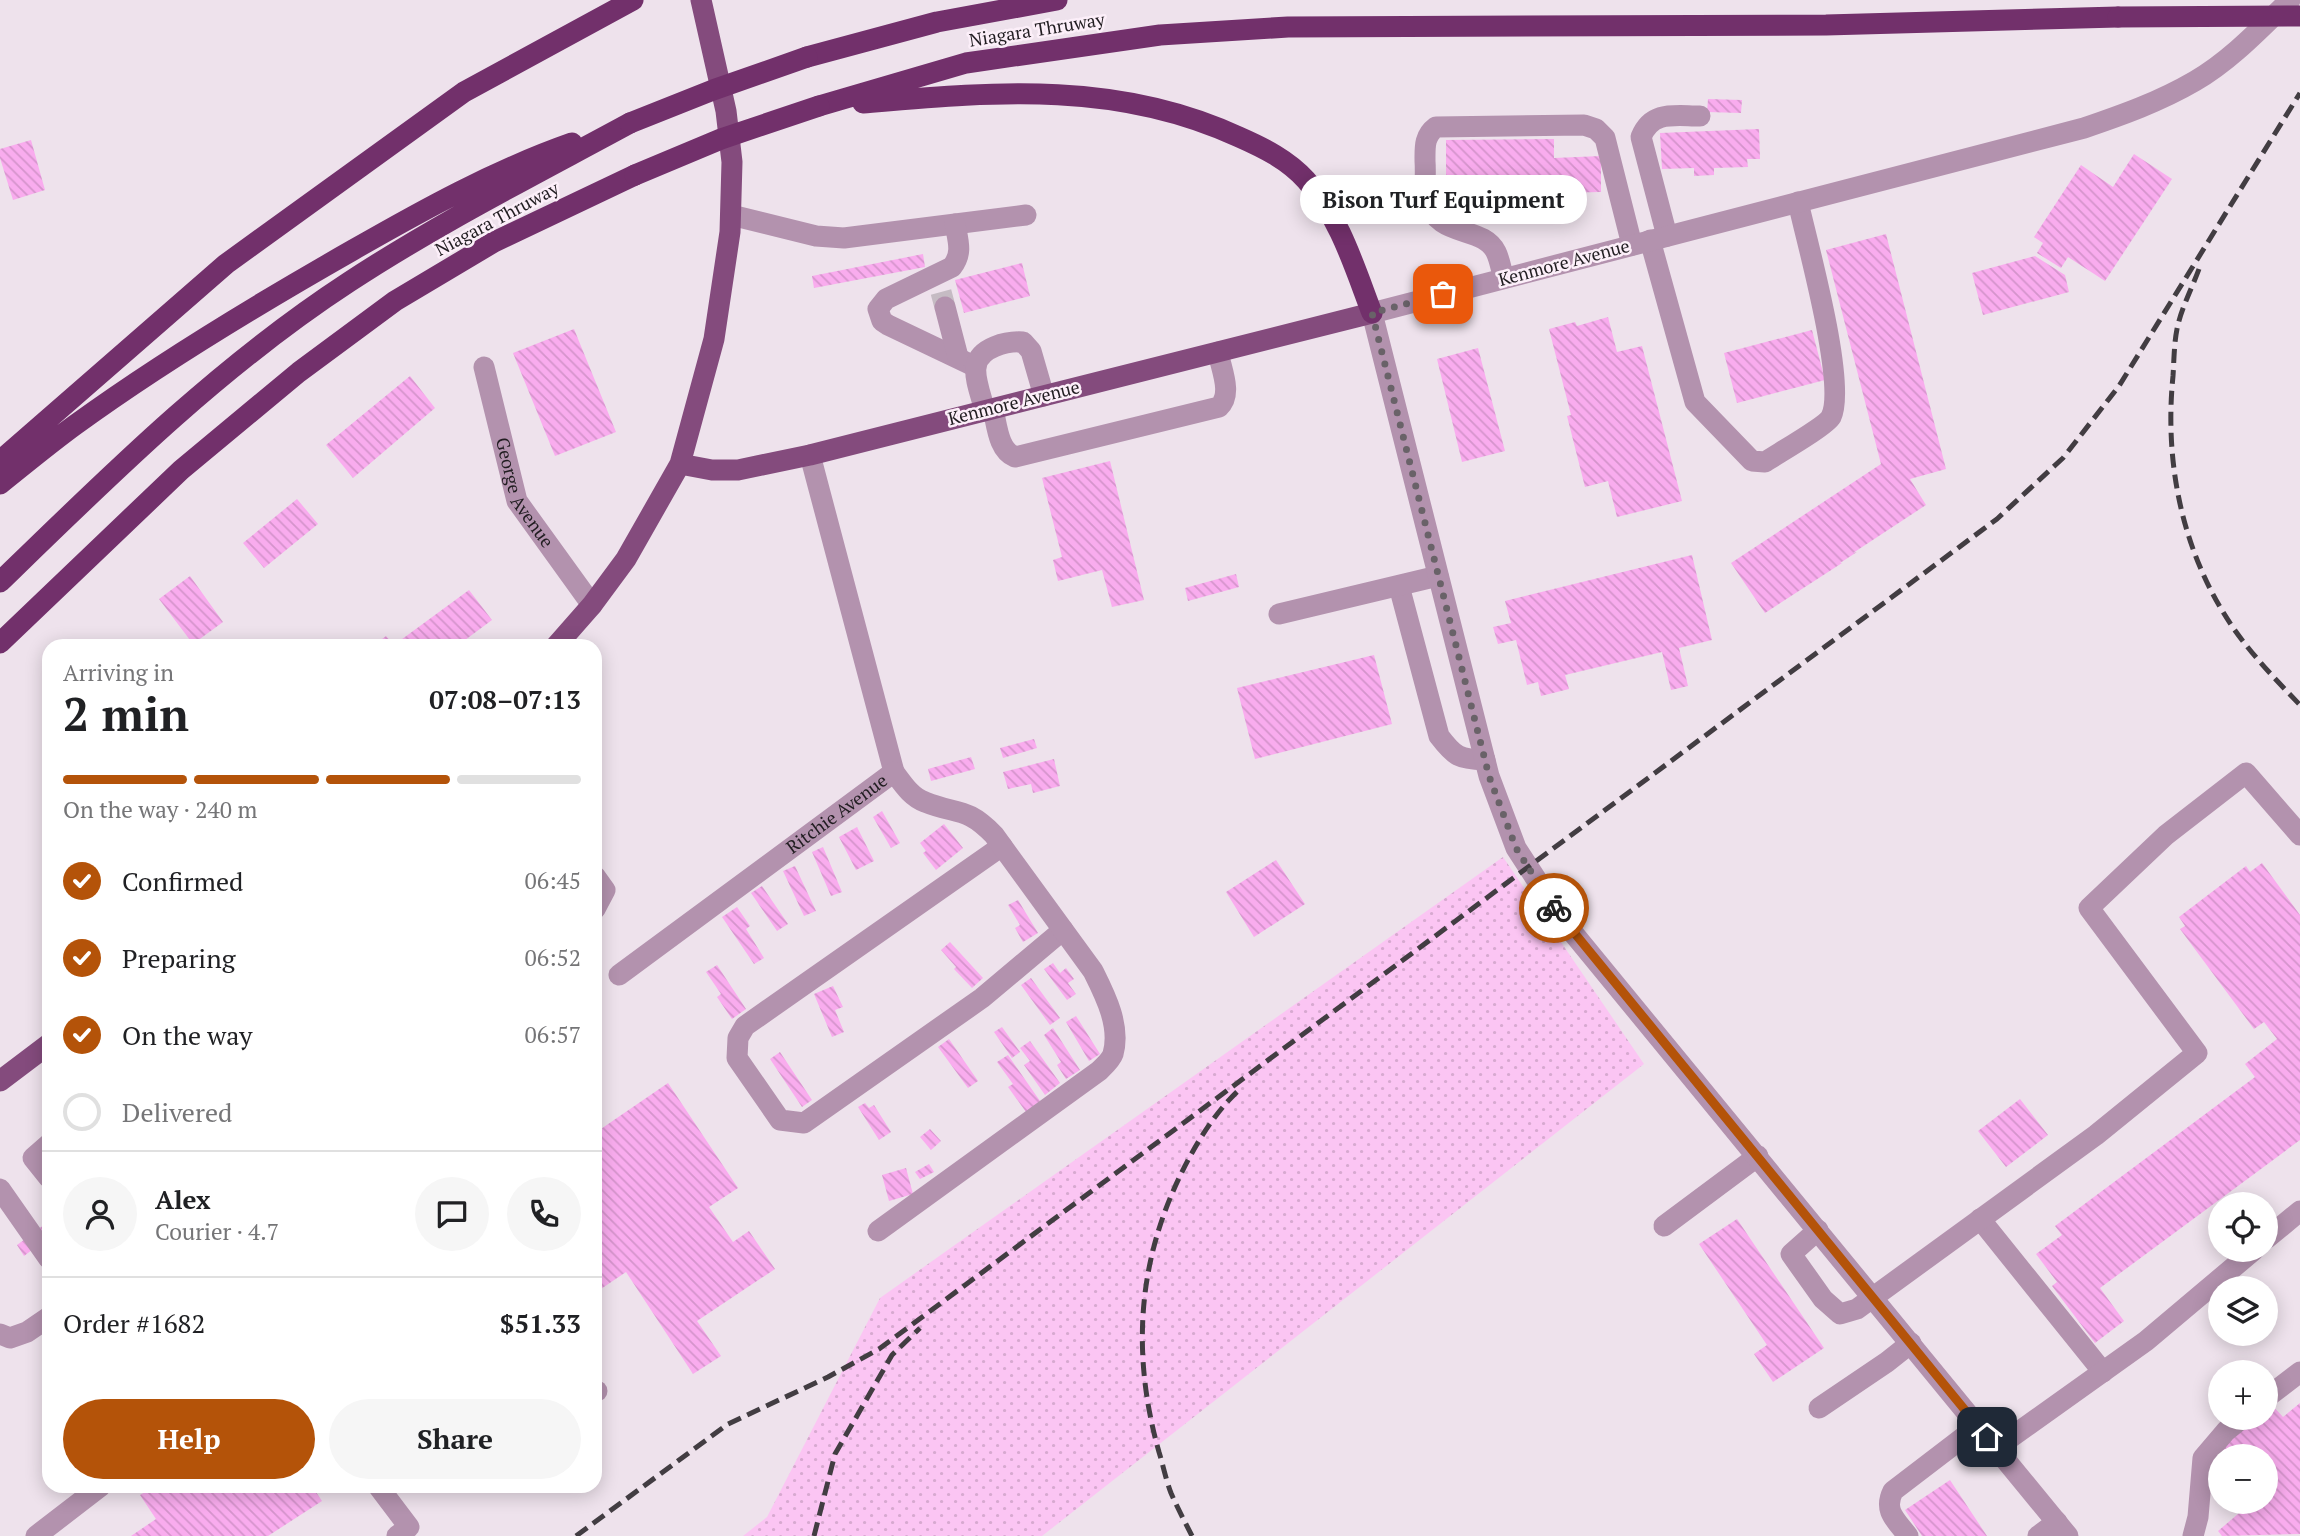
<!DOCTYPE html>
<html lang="en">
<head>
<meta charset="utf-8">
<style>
  body { margin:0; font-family:"PT Serif",serif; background:#f6f6f6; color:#202124; height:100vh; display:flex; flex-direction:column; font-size:26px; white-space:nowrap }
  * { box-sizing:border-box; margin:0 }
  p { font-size:23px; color:#757577 }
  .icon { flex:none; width:38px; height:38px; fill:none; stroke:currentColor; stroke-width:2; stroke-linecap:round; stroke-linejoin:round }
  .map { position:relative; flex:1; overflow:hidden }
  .panel { position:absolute; left:42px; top:639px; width:560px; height:854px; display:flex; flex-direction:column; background:#fff; border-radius:21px; box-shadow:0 4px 18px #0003 }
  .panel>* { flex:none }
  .fabs { position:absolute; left:2208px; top:1192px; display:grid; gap:14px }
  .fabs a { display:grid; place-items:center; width:70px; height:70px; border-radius:50%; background:#fff; box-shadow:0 4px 18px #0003; font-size:35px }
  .pin { position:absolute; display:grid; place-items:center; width:60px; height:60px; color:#fff; margin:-30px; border-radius:14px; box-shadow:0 4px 10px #0006 }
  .courier { position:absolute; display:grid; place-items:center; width:70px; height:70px; margin:-35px; border:5px solid #b45309; border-radius:50%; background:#fff; color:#222; box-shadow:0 2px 9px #0007 }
  .bubble { position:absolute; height:49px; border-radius:24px; background:#fff; box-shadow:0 4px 18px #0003; font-size:23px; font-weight:800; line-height:49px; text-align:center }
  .overview em { font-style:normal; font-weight:800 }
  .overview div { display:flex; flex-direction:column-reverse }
  .overview { display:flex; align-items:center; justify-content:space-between; height:119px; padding:0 21px }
  h1 { font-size:46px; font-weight:800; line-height:52px }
  .bar { display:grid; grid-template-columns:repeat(4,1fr); gap:10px 7px; align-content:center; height:84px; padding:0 21px }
  .bar i { height:9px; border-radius:5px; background:#e0e0e0 }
  .bar .active { background:#b45309 }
  .bar p { grid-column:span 4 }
  .line { display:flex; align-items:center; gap:18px; padding:0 21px; border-top:2px solid #e0e0e0 }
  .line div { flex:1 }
  .round { display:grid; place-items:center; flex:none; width:74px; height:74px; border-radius:37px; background:#f6f6f6 }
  ol { padding:0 21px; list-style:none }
  li { display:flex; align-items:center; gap:21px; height:77px }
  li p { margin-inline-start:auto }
  li .icon { padding:7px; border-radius:50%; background:#b45309; color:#fff; stroke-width:4 }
  li:last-child { color:#757577 }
  li i { width:38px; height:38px; border:4px solid #e0e0e0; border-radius:50% }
  .primary-button { display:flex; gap:14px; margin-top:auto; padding:14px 21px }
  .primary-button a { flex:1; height:80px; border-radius:42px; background:#b45309; color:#fff; font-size:28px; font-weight:800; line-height:80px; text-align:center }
  .primary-button a+a { background:#f6f6f6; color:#202124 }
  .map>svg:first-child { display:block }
  .grass { fill:url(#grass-dots) }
  .building { fill:url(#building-back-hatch) }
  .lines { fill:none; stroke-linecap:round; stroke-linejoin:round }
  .minor-tunnel { stroke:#c5bbc3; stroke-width:21; stroke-dasharray:21 10; stroke-linecap:butt }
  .minor { stroke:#b392ae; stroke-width:21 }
  .major { stroke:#844b7d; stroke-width:21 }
  .highway { stroke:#72306b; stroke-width:21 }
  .rail { stroke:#423d42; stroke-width:5; stroke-dasharray:14 7; stroke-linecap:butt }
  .highway-bridge { stroke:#72306b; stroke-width:21 }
  .done { stroke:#696268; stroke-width:7; stroke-dasharray:0 12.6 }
  .route { stroke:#b45309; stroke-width:9 }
  .labels { text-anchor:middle; stroke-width:5; stroke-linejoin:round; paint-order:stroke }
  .street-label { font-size:18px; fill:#211d21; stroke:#fceff9 }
</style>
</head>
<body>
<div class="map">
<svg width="2300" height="1536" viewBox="0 0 2300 1536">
  <defs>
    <pattern id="grass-dots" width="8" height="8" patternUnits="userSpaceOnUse" patternTransform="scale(1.75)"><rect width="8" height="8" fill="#fbc5f3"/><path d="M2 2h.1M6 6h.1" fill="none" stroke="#d7a9d0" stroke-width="1.8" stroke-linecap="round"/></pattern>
    <pattern id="building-back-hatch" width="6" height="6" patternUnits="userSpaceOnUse" patternTransform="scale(1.75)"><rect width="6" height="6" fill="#f9acee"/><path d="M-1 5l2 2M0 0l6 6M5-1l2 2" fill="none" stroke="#d594cc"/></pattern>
  </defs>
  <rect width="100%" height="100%" fill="#eee2ec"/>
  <path class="grass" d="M 1503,857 L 1644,1064 L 1042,1536 L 743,1536 L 767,1517 L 880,1298 Z"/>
  <path class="building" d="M 1708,99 L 1742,100 L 1741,113 L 1707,112 Z
    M 1759,129 L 1760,159 L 1747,159 L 1748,167 L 1714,168 L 1714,175 L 1694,176 L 1694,168 L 1662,169 L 1660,133 Z
    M 1554,139 L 1554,158 L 1601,156 L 1601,192 L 1555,193 L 1555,200 L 1446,200 L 1446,140 Z
    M 31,140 L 45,190 L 13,200 L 0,158 L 0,149 Z
    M 2134,154 L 2172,179 L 2105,281 L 2068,257 L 2061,268 L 2037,253 L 2043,243 L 2034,237 L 2081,165 L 2113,187 Z
    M 1886,234 L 1946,469 L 1910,479 L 1926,505 L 1853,553 L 1857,552 L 1840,563 L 1842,563 L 1765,613 L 1731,563 L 1881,464 L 1826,250 Z
    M 923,254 L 925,267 L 814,288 L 812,276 Z
    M 2035,256 L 2065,275 L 2069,292 L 1983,315 L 1972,273 Z
    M 1022,263 L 1030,296 L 964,313 L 955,280 Z
    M 1608,317 L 1617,352 L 1642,346 L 1682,501 L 1617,517 L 1608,481 L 1585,487 L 1567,416 L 1571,415 L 1549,329 L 1575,322 L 1577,326 Z
    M 574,329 L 616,432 L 555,456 L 513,353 Z
    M 1812,330 L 1825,380 L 1737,403 L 1724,353 Z
    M 1478,348 L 1505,451 L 1462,462 L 1437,359 Z
    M 410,376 L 435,408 L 353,478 L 326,445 Z
    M 1110,461 L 1144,600 L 1112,607 L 1102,570 L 1058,581 L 1053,560 L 1062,557 L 1042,478 Z
    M 297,499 L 318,524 L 264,568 L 243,543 Z
    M 1692,555 L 1712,640 L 1679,648 L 1688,686 L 1671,690 L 1662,652 L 1565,675 L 1569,689 L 1541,696 L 1538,682 L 1527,685 L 1516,640 L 1498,644 L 1493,627 L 1511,623 L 1505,601 Z
    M 1236,574 L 1239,587 L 1188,601 L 1185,588 Z
    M 190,576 L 223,622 L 193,644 L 159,599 Z
    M 469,590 L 492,620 L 457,646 L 373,646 L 386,636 L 394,645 Z
    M 1374,655 L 1392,724 L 1255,759 L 1237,688 Z
    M 1034,739 L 1037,748 L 1003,758 L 1000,748 Z
    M 971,757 L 975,769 L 931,781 L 928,769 Z
    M 1054,759 L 1060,786 L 1033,793 L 1031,784 L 1008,789 L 1003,772 Z
    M 882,811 L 900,843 L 891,848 L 873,817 Z
    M 944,824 L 963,848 L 936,870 L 923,853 L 926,851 L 920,843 Z
    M 857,827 L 874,861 L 856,870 L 839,837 Z
    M 823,847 L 842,892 L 831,896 L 812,852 Z
    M 1276,860 L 1305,904 L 1254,937 L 1226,892 Z
    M 2262,863 L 2300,915 L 2300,1140 L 2100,1288 L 2124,1321 L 2095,1343 L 2052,1286 L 2057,1282 L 2036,1254 L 2062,1235 L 2055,1226 L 2255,1077 L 2245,1064 L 2277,1039 L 2264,1022 L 2254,1029 L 2180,929 L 2185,926 L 2179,917 L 2246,866 L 2250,872 Z
    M 795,866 L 816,911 L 804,916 L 783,871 Z
    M 762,886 L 788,924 L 777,931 L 751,893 Z
    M 1018,900 L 1038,933 L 1023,942 L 1015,928 L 1020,925 L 1008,905 Z
    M 737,907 L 750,926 L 746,929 L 764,958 L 754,964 L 722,917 Z
    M 950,942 L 983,978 L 972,988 L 954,969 L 956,967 L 941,950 Z
    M 1053,963 L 1060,973 L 1066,968 L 1074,979 L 1068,983 L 1076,994 L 1067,1000 L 1044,969 Z
    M 717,965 L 746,1009 L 732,1019 L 717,997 L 721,994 L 706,972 Z
    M 1031,978 L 1060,1018 L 1050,1025 L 1021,985 Z
    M 833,986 L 843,1007 L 835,1010 L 844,1032 L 832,1037 L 814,994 Z
    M 1076,1016 L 1100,1054 L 1089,1061 L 1066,1022 Z
    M 1002,1027 L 1020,1052 L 1012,1058 L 994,1032 Z
    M 1053,1028 L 1080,1070 L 1066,1079 L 1057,1065 L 1061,1062 L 1044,1035 Z
    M 949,1039 L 978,1081 L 968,1088 L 938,1047 Z
    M 1030,1041 L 1060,1083 L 1045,1095 L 1024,1065 L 1030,1061 L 1020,1048 Z
    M 780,1052 L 812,1100 L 802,1107 L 770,1059 Z
    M 1008,1055 L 1040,1101 L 1026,1112 L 1008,1087 L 1013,1084 L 997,1062 Z
    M 668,1083 L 738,1188 L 709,1207 L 733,1242 L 749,1231 L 775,1269 L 697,1321 L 721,1356 L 693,1374 L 626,1272 L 595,1293 L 595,1133 Z
    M 2020,1099 L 2048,1135 L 2006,1167 L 1978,1131 Z
    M 865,1103 L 869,1108 L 874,1105 L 891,1132 L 879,1140 L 858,1107 Z
    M 930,1129 L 941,1141 L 931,1150 L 920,1137 Z
    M 929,1164 L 934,1172 L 920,1179 L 915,1172 Z
    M 906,1168 L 913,1194 L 889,1201 L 882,1175 Z
    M 1737,1219 L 1824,1348 L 1773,1382 L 1754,1354 L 1767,1345 L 1699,1244 Z
    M 49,1221 L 49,1237 L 24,1256 L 17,1245 Z
    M 2300,1403 L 2300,1534 L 2222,1536 L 2218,1531 L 2252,1502 L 2266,1502 L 2266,1456 L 2222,1456 L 2218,1451 L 2257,1418 L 2266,1418 L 2266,1409 L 2272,1405 L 2283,1417 Z
    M 1950,1480 L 1987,1536 L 1922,1536 L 1905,1510 Z
    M 155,1486 L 176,1486 L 181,1493 L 192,1486 L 312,1486 L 322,1501 L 268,1536 L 131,1536 L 156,1519 L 140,1495 Z"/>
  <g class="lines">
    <path class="minor-tunnel" d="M 941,292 L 945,307"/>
    <g class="minor">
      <path d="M 731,215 L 816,236 L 844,238 L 1026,215"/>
      <path d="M 955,224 C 958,241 963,253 952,267 L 886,299 L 878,309 L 882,321 L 888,325 L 976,367"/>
      <path d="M 1667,236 L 1641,137 C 1652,110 1675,116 1700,116"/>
      <path d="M 1650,240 L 1695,402 L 1752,461 L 1765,462 C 1777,454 1826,426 1831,417 C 1847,385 1807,242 1798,202"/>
      <path d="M 1504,278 C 1501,270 1500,260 1496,252 C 1482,224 1437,240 1427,199 C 1424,187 1426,173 1425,161 C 1425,147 1424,136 1436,127 L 1584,125 L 1596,129 L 1605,138 L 1632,245"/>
      <path d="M 945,307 L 958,357"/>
      <path id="s1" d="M 484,367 L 517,501 L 592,605"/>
      <path d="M 993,409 C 997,425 998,450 1015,457 L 1219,407 C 1233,394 1221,369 1218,352"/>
      <path d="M 985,411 C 982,398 974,379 976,366 C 980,347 1007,341 1023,342 L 1031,351 L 1044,396"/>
      <path d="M 1399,586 L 1439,736 C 1455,757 1459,759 1485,760"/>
      <path d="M 1279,614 L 1438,576"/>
      <path d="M 1002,846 L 745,1026 L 738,1038 L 737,1058 L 780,1120 L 804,1123 L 982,998 L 1063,930"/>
      <path d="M 595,876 L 605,890 L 595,909"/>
      <path id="s2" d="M 619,975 L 894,772 L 810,455"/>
      <path d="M 49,1144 L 33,1158 L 49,1178"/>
      <path d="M 0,1189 L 49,1259"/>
      <path d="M 1980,1219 L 2103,1372"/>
      <path d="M 1664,1226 L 1758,1156"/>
      <path d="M 1818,1230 L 1791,1254 L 1823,1299 L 1840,1314 L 1857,1309 L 2096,1135 L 2197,1053 L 2089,908 L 2166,835 L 2246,773 L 2300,835"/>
      <path d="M 878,1231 L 1099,1071 C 1104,1066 1111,1060 1113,1054 C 1121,1026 1105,995 1093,971 L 994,835 C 966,806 957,815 925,802 C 911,797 903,784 894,772"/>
      <path d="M 2266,1239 L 2300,1211"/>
      <path d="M 0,1334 L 10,1338 L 27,1332 L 49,1317"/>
      <path d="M 595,1391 L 597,1391"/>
      <path d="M 2266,1398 L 2300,1372"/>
      <path d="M 1819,1408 L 1887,1362 L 1911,1343"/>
      <path d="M 1996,1448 L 2146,1341 L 2254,1250"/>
      <path d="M 378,1486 L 409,1527 L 397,1536"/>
      <path d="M 36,1536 L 101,1486"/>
      <path d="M 1908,1536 C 1896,1520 1883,1511 1893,1491 L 1978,1426"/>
      <path d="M 2038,1536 L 2057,1522"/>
      <path d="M 2068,1536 L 1564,922 L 1516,848 L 1489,776 L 1372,313 L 2084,128 C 2122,115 2159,102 2195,81 C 2230,61 2261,28 2290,0"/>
      <path d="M 2193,1536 L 2198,1517 L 2203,1458 L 2226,1431 L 2242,1418"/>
    </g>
    <path class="major" d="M 680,464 L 712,470 L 738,470 L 810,455 L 1372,313
      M 556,646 L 592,605 L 626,559 L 680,464 L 714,339 L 730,232 L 732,162 L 726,111 L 701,0
      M 0,1081 L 49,1044"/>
    <path class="highway" d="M 807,57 L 937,22 L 1057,0
      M 863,103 C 993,92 1116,80 1239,137 C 1264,148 1288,160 1306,180 C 1340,218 1354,266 1372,313
      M 819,106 L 966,63 L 1160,35 L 1288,27 L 1826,25 L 2118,17
      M 0,461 L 226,264 L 464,92 L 633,0
      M 0,484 C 25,464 49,444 75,425 C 163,361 258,304 353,250 C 423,210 495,170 572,143
      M 0,582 C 110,475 220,366 349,282 C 439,223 536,174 630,123
      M 0,643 L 181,470 L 299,372 L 395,301 L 494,242 L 635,175"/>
    <path class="rail" d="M 2199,269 C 2192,288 2181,309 2177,329 C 2174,344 2174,361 2173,376 C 2164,465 2183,555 2234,629 C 2253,656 2277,681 2300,705
      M 576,1536 L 728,1424 L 828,1377 L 879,1349 L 1997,519 L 2063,458 L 2119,386 L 2300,93
      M 814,1536 L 835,1454 L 892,1355 L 920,1328
      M 1192,1536 C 1185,1522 1177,1507 1171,1493 C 1166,1480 1163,1465 1159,1452 C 1132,1357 1137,1265 1180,1176 C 1195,1145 1214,1113 1240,1089"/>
    <path class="highway-bridge" d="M 2118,17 L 2300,16
      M 630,123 L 713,90 L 807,57
      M 635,175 L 721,139 L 819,106"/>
  </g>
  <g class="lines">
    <path class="done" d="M 1443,294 L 1372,313 L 1489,776 L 1516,848 L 1554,908"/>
    <path class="route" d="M 1554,908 L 1987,1437"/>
  </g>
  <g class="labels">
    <g class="street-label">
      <text transform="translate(1037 30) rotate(-9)" y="6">Niagara Thruway</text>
      <text transform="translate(497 219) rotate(-28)" y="6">Niagara Thruway</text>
      <text transform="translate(1564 263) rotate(-15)" y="6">Kenmore Avenue</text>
      <text transform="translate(1014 403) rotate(-14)" y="6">Kenmore Avenue</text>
      <text dy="6" stroke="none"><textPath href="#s1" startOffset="133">George Avenue</textPath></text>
      <text dy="6" stroke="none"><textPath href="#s2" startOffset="271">Ritchie Avenue</textPath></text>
    </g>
  </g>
</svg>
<div class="fabs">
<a><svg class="icon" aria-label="locate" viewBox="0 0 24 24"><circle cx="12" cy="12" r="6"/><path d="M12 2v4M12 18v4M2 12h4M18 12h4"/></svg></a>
<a><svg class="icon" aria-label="layers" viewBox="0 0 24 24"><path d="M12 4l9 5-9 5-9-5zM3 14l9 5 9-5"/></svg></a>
<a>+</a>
<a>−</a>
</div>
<div class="pin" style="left:1443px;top:294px;background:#ea580c"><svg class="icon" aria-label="bag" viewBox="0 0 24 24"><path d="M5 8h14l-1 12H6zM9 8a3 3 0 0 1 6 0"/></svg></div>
<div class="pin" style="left:1987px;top:1437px;background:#1f2937"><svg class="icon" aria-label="home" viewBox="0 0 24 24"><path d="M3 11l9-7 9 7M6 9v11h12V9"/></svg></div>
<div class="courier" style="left:1554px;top:908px"><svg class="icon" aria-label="bike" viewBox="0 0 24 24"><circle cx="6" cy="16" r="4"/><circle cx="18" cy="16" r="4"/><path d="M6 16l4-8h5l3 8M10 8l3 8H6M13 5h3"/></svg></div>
<div class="bubble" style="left:1300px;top:175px;width:287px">Bison Turf Equipment</div>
<section class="panel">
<div class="overview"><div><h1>2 min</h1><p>Arriving in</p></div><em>07:08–07:13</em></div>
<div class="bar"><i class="active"></i><i class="active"></i><i class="active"></i><i></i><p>On the way · 240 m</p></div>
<ol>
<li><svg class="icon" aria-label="check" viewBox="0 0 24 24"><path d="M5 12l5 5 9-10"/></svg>Confirmed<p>06:45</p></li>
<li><svg class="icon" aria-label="check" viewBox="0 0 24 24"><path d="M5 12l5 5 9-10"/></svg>Preparing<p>06:52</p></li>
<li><svg class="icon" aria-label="check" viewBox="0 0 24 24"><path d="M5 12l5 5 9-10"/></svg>On the way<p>06:57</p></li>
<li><i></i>Delivered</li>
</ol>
<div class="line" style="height:126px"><a class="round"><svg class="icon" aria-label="person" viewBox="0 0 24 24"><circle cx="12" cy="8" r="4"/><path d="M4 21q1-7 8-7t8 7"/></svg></a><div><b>Alex</b><p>Courier · 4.7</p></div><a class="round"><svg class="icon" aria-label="chat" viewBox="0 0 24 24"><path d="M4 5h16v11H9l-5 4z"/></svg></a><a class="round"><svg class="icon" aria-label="phone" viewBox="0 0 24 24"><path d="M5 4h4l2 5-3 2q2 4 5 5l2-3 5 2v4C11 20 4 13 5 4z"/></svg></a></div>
<div class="line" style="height:91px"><div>Order #1682</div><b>$51.33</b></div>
<div class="primary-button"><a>Help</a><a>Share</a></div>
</section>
</div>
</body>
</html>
